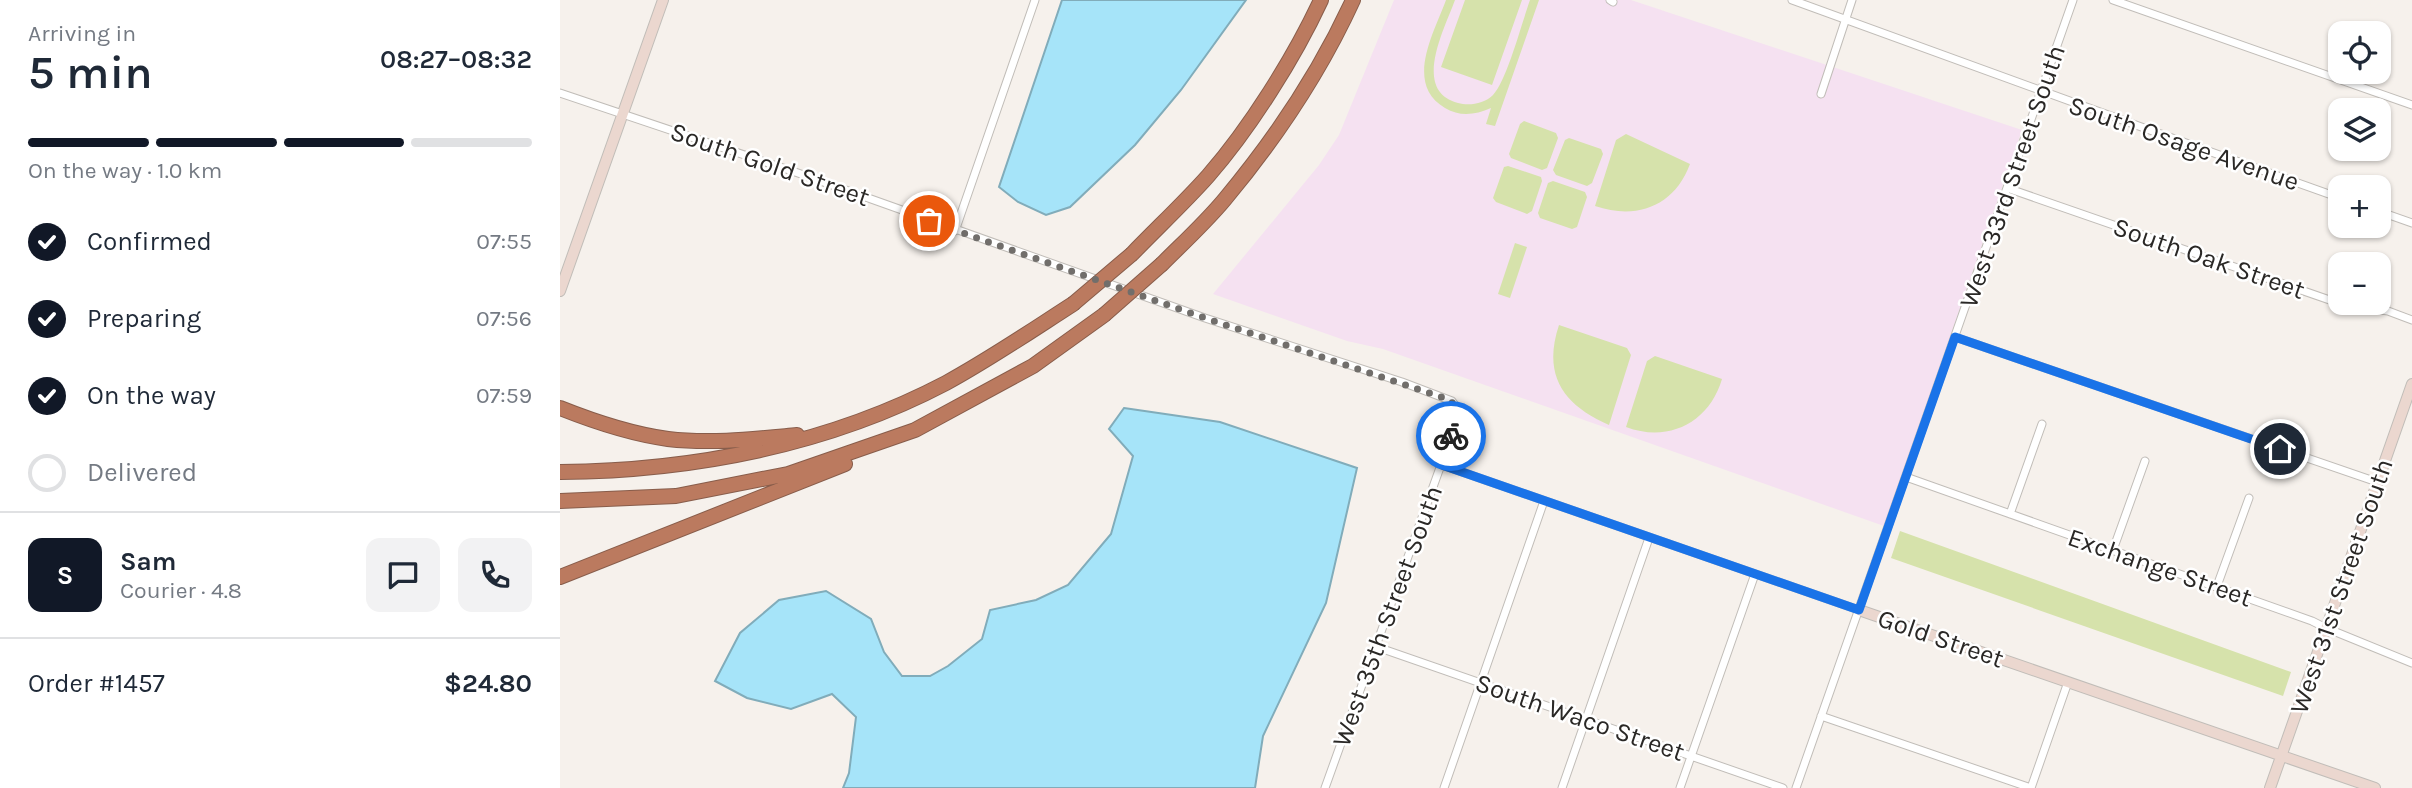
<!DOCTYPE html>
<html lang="en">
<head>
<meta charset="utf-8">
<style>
  body { margin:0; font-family:Karla,sans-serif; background:#f2f2f3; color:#1f2937; height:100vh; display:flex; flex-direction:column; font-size:26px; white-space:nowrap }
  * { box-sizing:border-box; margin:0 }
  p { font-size:23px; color:#747a83 }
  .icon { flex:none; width:38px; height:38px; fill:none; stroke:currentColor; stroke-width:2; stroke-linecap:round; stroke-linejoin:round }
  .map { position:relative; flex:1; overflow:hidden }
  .sheet { display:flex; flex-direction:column; background:#fff; width:560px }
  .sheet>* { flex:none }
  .buttons { position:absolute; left:1768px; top:21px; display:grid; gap:14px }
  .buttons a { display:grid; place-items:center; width:63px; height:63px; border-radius:14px; background:#fff; box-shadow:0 2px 5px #0004; font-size:35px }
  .pin { position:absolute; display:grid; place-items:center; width:60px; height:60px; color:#fff; margin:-30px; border:4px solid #fff; border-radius:50%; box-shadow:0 2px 7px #0007 }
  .courier { position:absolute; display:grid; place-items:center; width:70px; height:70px; margin:-35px; border:5px solid #1a73e8; border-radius:50%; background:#fff; color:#222; box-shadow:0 2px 9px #0007 }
  .summary em { font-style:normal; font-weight:600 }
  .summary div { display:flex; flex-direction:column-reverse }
  .summary { display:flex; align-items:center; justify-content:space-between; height:119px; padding:0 28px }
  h1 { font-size:46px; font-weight:600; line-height:52px }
  .bar { display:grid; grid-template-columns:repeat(4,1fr); gap:10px 7px; align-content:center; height:84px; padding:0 28px }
  .bar i { height:9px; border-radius:5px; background:#e0e1e3 }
  .bar .active { background:#111827 }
  .bar p { grid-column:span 4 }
  .line { display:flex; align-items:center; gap:18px; padding:0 28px; border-top:2px solid #e0e1e3 }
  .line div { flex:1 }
  .round { display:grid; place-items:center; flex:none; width:74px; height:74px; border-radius:14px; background:#f2f2f3 }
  ol { padding:0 28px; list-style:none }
  li { display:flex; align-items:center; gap:21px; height:77px }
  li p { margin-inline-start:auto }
  li .icon { padding:7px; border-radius:50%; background:#111827; color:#fff; stroke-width:4 }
  li:last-child { color:#747a83 }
  li i { width:38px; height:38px; border:4px solid #e0e1e3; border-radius:50% }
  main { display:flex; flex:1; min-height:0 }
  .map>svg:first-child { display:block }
  .education { fill:#f5e1f1 }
  .green { fill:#d6e2ab }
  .water { fill:#a6e4f9; stroke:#81acba; stroke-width:2 }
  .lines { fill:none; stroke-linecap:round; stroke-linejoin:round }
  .street-casing { stroke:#c1bdb8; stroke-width:9 }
  .secondary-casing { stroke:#c1bdb8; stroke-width:12 }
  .highway-casing { stroke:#885d4b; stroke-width:16 }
  .street { stroke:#fff; stroke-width:7 }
  .secondary { stroke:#ebd7cf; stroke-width:10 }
  .highway { stroke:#bb7a5f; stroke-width:14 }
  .highway-bridge-casing { stroke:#885d4b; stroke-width:16; stroke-linecap:butt }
  .highway-bridge { stroke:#bb7a5f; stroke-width:14 }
  .done { stroke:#716e6b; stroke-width:7; stroke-dasharray:0 12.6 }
  .route { stroke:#1a73e8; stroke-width:9 }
  .labels { text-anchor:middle; stroke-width:5; stroke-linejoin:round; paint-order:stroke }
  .street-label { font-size:26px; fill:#2a2826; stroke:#fff }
</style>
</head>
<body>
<main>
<section class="sheet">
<div class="summary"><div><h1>5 min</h1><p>Arriving in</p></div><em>08:27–08:32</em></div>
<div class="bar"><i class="active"></i><i class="active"></i><i class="active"></i><i></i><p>On the way · 1.0 km</p></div>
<ol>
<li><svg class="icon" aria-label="check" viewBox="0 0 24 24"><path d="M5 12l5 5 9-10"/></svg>Confirmed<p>07:55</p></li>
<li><svg class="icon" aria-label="check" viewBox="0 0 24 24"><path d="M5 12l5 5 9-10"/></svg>Preparing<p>07:56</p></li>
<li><svg class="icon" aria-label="check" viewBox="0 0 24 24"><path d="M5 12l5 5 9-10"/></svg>On the way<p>07:59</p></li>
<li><i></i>Delivered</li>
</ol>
<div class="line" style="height:126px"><b class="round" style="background:#111827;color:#fff">S</b><div><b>Sam</b><p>Courier · 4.8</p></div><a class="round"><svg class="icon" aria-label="chat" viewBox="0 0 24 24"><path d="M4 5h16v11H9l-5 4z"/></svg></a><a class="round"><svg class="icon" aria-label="phone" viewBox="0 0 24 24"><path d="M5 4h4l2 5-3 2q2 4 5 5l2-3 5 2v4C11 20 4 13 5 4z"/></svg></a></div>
<div class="line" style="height:91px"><div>Order #1457</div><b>$24.80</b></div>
</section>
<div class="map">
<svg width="1852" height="788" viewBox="0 0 1852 788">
  <rect width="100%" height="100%" fill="#f6f1ec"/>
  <path class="education" d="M 834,0 L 1071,0 L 1462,130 L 1324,526 L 823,349 L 787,341 L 653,294 L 759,165 L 779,135 Z"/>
  <path class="green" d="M 886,0 L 895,0 C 885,28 851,91 898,103 C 909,106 924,104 933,95 C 947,80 962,22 970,0 L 979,0 L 935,126 L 926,124 L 931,108 C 915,115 900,117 885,108 C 844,84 874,33 886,0 Z
    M 905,0 L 962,0 L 932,85 L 881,67 Z
    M 964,121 L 996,133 L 998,138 L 987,168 L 982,170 L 951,158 L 949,154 L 960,124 Z
    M 1066,134 L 1130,164 C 1114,207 1076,220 1035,206 L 1056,140 Z
    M 1009,138 L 1041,149 L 1043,154 L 1032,183 L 1027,186 L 996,175 L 993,170 L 1005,140 Z
    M 948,166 L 981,177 L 982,181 L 972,211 L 967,214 L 936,202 L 933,198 L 944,167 Z
    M 993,181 L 1025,192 L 1027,197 L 1017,227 L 1012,229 L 980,218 L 978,213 L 988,183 Z
    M 955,243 L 967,247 L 950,298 L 938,294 Z
    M 999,325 L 1067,348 L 1071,355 L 1049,425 C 1004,405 982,376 999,325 Z
    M 1095,356 L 1162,379 C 1149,423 1108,443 1066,427 L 1087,361 Z
    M 1340,531 L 1731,672 L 1723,696 L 1331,558 Z"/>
  <path class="water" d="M 502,0 L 686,0 L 621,90 L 575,145 L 510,207 L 486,215 L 458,202 L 439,187 Z
    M 564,408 L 660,422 L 797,468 L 766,603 L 703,736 L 695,788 L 283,788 L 289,773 L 296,717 L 272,694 L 231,709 L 187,698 L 155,681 L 180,633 L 219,600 L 266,591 L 311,619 L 324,652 L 342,676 L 370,676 L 388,666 L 422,639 L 430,610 L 476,600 L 508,585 L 551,534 L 573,456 L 549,429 Z"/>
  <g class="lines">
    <g class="street-casing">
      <path id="street" d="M 1050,0 L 1053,2
        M 1232,0 C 1414,67 1597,133 1780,198
        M 1553,0 L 1852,105
        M 0,93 L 238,173 L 645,318 L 842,382 L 892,401 C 904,414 892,434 887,448 L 765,788
        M 1261,94 L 1292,0
        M 1447,188 L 1784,305 L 1828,311 L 1852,320
        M 1818,211 L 1852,223
        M 395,231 L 475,0
        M 1395,337 L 1817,482
        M 882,465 L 1299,610
        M 1346,477 L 1752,621 L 1766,628 L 1852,663
        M 1450,514 L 1482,424
        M 1553,550 L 1585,461
        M 1657,586 L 1689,498
        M 817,647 L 1223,788
        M 1261,716 L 1471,788
        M 884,788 L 984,501
        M 1002,788 L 1089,538
        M 1120,788 L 1195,574
        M 1236,788 L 1513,0
        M 1471,788 L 1508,682"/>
    </g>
    <g class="secondary-casing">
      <path id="secondary" d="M 0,291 L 103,0
        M 1299,610 L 1815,788
        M 1710,788 L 1852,384"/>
    </g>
    <g class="highway-casing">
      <path id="highway" d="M 572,254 C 597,228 624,203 648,176 C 690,128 734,58 761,0
        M 602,264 C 623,243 646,222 665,199 C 716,138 760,72 793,0
        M 0,408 C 35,422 71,434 108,439 C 151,444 194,439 237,435
        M 0,472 C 133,471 268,445 386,383 C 430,359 471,331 513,304
        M 0,501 L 116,496 L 228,474 L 355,430 L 473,366 L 544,315
        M 0,577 L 285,464"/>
    </g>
    <use href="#street" class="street"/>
    <use href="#secondary" class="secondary"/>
    <use href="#highway" class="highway"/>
    <g class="highway-bridge-casing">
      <path id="highway-bridge" d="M 513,304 L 572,254
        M 544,315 L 602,264"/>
    </g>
    <use href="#highway-bridge" class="highway-bridge"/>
  </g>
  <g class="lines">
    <path class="done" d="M 369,221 L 645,318 L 890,400 L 898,410 L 891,436"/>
    <path class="route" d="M 891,436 L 882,465 L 1299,610 L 1395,337 L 1720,449"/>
  </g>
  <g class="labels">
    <g class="street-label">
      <text transform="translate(1624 143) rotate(19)" y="9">South Osage Avenue</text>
      <text transform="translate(210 164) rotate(19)" y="9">South Gold Street</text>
      <text transform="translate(1452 176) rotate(-71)" y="9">West 33rd Street South</text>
      <text transform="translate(1649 258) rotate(19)" y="9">South Oak Street</text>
      <text transform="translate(1600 567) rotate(19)" y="9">Exchange Street</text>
      <text transform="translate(1781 586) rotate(-71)" y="9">West 31st Street South</text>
      <text transform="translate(827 616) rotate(-70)" y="9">West 35th Street South</text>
      <text transform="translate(1381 638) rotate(19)" y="9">Gold Street</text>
      <text transform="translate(1020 717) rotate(19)" y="9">South Waco Street</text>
    </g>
  </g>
</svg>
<div class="buttons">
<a><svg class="icon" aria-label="locate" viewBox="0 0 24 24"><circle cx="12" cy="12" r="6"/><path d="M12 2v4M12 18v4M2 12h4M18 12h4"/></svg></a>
<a><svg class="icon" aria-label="layers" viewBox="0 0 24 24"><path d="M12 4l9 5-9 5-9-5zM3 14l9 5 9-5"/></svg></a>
<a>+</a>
<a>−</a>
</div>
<div class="pin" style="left:369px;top:221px;background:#ea580c"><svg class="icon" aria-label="bag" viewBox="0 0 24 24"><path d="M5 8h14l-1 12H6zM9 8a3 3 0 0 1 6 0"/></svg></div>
<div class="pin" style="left:1720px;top:449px;background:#1f2937"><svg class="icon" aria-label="home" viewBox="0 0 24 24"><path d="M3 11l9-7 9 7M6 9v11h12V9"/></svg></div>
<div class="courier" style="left:891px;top:436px"><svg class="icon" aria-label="bike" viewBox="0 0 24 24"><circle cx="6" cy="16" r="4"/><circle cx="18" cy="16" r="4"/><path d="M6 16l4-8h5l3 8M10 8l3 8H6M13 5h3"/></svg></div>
</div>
</main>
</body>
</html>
